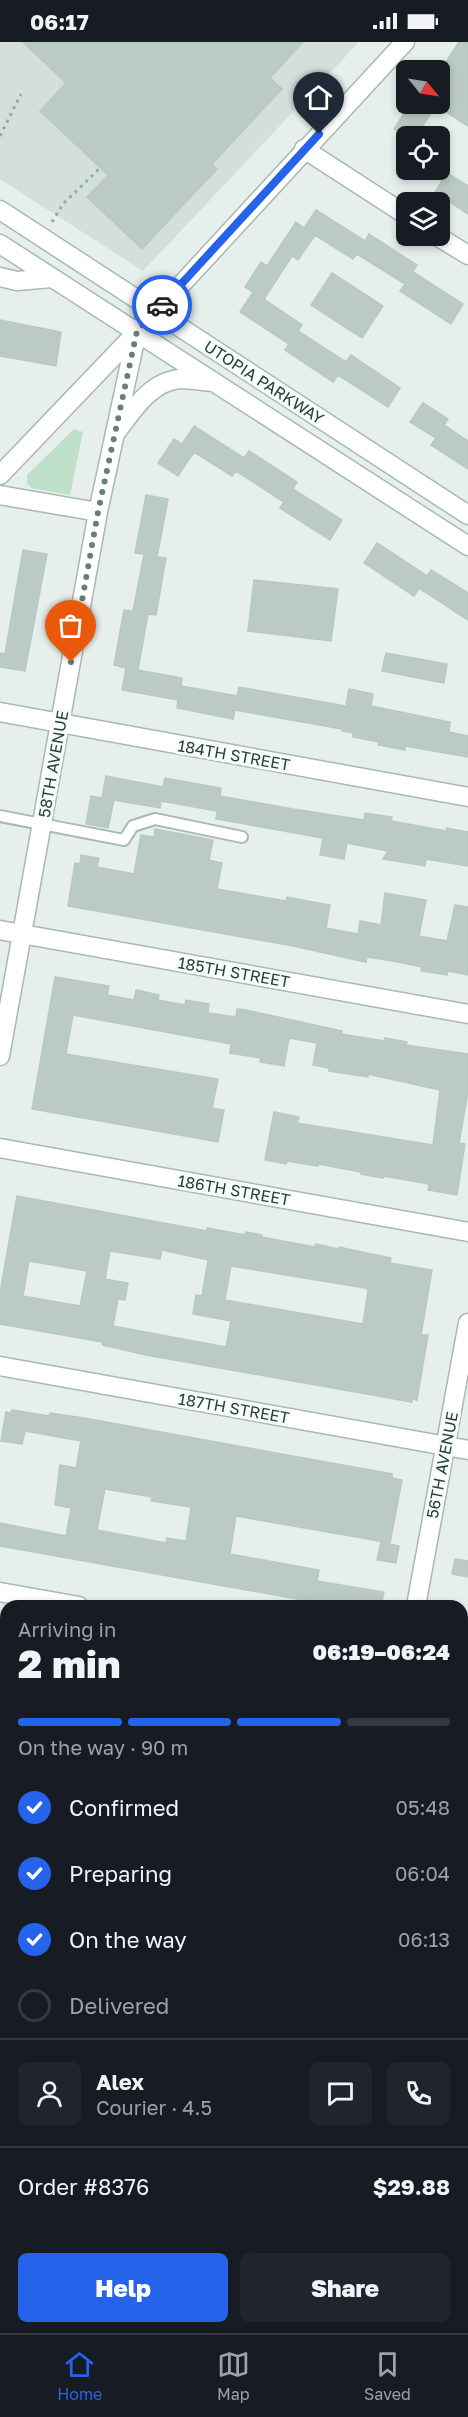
<!DOCTYPE html>
<html lang="en">
<head>
<meta charset="utf-8">
<style>
  body { margin:0; font-family:"Golos Text",sans-serif; background:#20242c; color:#f1f3f6; height:100vh; display:flex; flex-direction:column; font-size:22px; white-space:nowrap }
  * { box-sizing:border-box; margin:0 }
  p { font-size:20px; color:#9ea1a6 }
  .icon { flex:none; width:33px; height:33px; fill:none; stroke:currentColor; stroke-width:2; stroke-linecap:round; stroke-linejoin:round }
  .map { position:relative; flex:1; overflow:hidden }
  .panel { position:absolute; left:0px; top:1558px; width:468px; height:734px; display:flex; flex-direction:column; background:#171b24; border-radius:18px 18px 0 0; box-shadow:0 3px 9px #0003 }
  .panel>* { flex:none }
  .needle { width:39px; rotate:120deg }
  .controls { position:absolute; left:396px; top:18px; display:grid; gap:12px }
  .controls a { display:grid; place-items:center; width:54px; height:54px; border-radius:9px; background:#171b24; box-shadow:0 3px 9px #0003; font-size:30px }
  .pin { position:absolute; display:grid; place-items:center; width:51px; height:51px; color:#fff; margin:-62px -26px; border-radius:50% 50% 50% 0; rotate:-45deg; box-shadow:0 0 6px #0007 }
  .pin .icon { rotate:45deg }
  .courier { position:absolute; display:grid; place-items:center; width:60px; height:60px; margin:-30px; border:4px solid #2563eb; border-radius:50%; background:#fff; color:#222; box-shadow:0 2px 8px #0007 }
  .overview em { font-style:normal; font-weight:800 }
  .overview div { display:flex; flex-direction:column-reverse }
  .overview { display:flex; align-items:center; justify-content:space-between; height:102px; padding:0 18px }
  h1 { font-size:39px; font-weight:800; line-height:45px }
  .bar { display:grid; grid-template-columns:repeat(4,1fr); gap:9px 6px; align-content:center; height:72px; padding:0 18px }
  .bar i { height:8px; border-radius:4px; background:#363941 }
  .bar .on { background:#2563eb }
  .bar p { grid-column:span 4 }
  .line { display:flex; align-items:center; gap:15px; padding:0 18px; border-top:2px solid #363941 }
  .line div { flex:1 }
  .round { display:grid; place-items:center; flex:none; width:63px; height:63px; border-radius:9px; background:#20242c }
  ol { padding:0 18px; list-style:none }
  li { display:flex; align-items:center; gap:18px; height:66px }
  li p { margin-inline-start:auto }
  li .icon { padding:6px; border-radius:50%; background:#2563eb; color:#fff; stroke-width:4 }
  li:last-child { color:#9ea1a6 }
  li i { width:33px; height:33px; border:3px solid #363941; border-radius:50% }
  .primary-button { display:flex; gap:12px; margin-top:auto; padding:12px 18px }
  .primary-button a { flex:1; height:69px; border-radius:9px; background:#2563eb; color:#fff; font-size:24px; font-weight:800; line-height:69px; text-align:center }
  .primary-button a+a { background:#20242c; color:#f1f3f6 }
  .status { display:flex; justify-content:space-between; align-items:center; height:42px; padding:0 30px; background:#171b24; direction:ltr }
  .status svg { height:16px; fill:currentColor }
  .tabs { display:flex; justify-content:space-around; align-items:center; height:84px; border-top:2px solid #363941; background:#171b24; font-size:16px; color:#9ea1a6 }
  .tabs a { display:grid; justify-items:center; gap:3px }
  .tabs .on { color:#2563eb }
  .map>svg:first-child { display:block }
  .built { fill:#d4dfda }
  .green { fill:#bfe0c8 }
  .building { fill:#bbcac4; stroke:#b8c9c2; stroke-width:1.5; fill-rule:evenodd }
  .lines { fill:none; stroke-linecap:round; stroke-linejoin:round }
  .service-casing { stroke:#a8b8b2; stroke-width:14 }
  .minor-casing { stroke:#a8b8b2; stroke-width:21 }
  .tertiary-casing { stroke:#a8b8b2; stroke-width:21 }
  .secondary-casing { stroke:#a4bbb3; stroke-width:21 }
  .path { stroke:#86b3a5; stroke-width:3; stroke-dasharray:3 4.5; stroke-linecap:butt }
  .service { stroke:#fff; stroke-width:10 }
  .minor { stroke:#fff; stroke-width:18 }
  .tertiary { stroke:#fff; stroke-width:18 }
  .secondary { stroke:#fff; stroke-width:18 }
  .done { stroke:#687f78; stroke-width:6; stroke-dasharray:0 10.8 }
  .route { stroke:#2563eb; stroke-width:8 }
  .labels { text-anchor:middle; stroke-width:6; stroke-linejoin:round; paint-order:stroke }
  .street-label { font-size:16px; fill:#24423a; stroke:#f7fbf9 }
</style>
</head>
<body>
<div class="status"><b>06:17</b><svg viewBox="0 0 49 12"><path d="M0 12V9h3v3zM5 12V6h3v6zM10 12V3h3v9zM15 12V0h3v12zM26 1h20v11H26zM47 4h2v5h-2z"/></svg></div>
<div class="map">
<svg width="468" height="2291" viewBox="0 0 468 2291">
  <rect width="100%" height="100%" fill="#e6efeb"/>
  <path class="built" d="M 0,0 L 359,0 L 143,229 L 0,137 Z
    M 0,1585 L 6,1586 L 6,1753 L 0,1752 Z"/>
  <path class="green" d="M 74,387 L 83,390 L 70,453 L 31,446 L 27,441 L 27,433 Z
    M 468,1681 L 468,2028 L 462,2032 L 462,1686 Z
    M 6,2039 L 6,2286 L 136,2286 L 129,2291 L 0,2291 L 0,2044 Z"/>
  <path class="building" d="M 23,0 L 303,0 L 270,36 L 282,47 L 212,122 L 217,127 L 142,207 L 87,155 L 108,133 L 40,69 L 66,41 Z
    M 459,0 L 468,0 L 468,84 L 440,66 L 440,29 Z
    M 410,62 L 437,62 L 416,94 L 405,94 L 394,87 Z
    M 447,131 L 468,144 L 468,172 L 435,150 Z
    M 316,168 L 365,199 L 369,192 L 417,223 L 413,230 L 463,262 L 451,282 L 400,249 L 405,242 L 357,212 L 353,217 L 315,193 L 298,218 L 292,214 L 264,257 L 302,283 L 298,289 L 346,320 L 351,313 L 400,346 L 388,365 L 338,333 L 333,340 L 285,308 L 289,302 L 240,270 L 253,250 L 245,245 L 261,220 L 267,224 L 296,180 L 304,186 Z
    M 332,231 L 383,264 L 362,296 L 311,263 Z
    M 0,278 L 61,290 L 56,324 L 0,314 Z
    M 423,361 L 448,377 L 444,383 L 468,399 L 468,427 L 431,403 L 436,396 L 410,380 Z
    M 194,384 L 244,416 L 249,409 L 297,440 L 293,447 L 342,478 L 330,498 L 280,466 L 284,460 L 236,429 L 232,434 L 194,410 L 178,434 L 158,421 L 174,397 L 182,402 Z
    M 146,453 L 168,457 L 157,515 L 166,516 L 156,573 L 148,572 L 138,628 L 182,636 L 181,644 L 237,654 L 239,645 L 346,664 L 349,647 L 373,652 L 371,664 L 450,680 L 449,690 L 468,694 L 468,715 L 405,704 L 405,708 L 378,703 L 379,700 L 353,695 L 353,691 L 342,689 L 342,687 L 235,668 L 233,677 L 177,666 L 178,658 L 122,648 L 126,626 L 114,623 L 124,568 L 133,569 L 144,512 L 135,511 Z
    M 377,501 L 427,534 L 431,528 L 468,551 L 468,578 L 419,546 L 414,554 L 364,521 Z
    M 23,508 L 47,512 L 25,629 L 0,625 L 0,611 L 5,612 Z
    M 254,538 L 338,547 L 331,599 L 248,589 Z
    M 386,611 L 447,622 L 444,641 L 382,629 Z
    M 106,734 L 163,745 L 165,736 L 221,746 L 220,754 L 293,767 L 364,778 L 365,771 L 392,775 L 391,779 L 419,784 L 446,789 L 447,786 L 468,790 L 468,824 L 426,817 L 425,824 L 383,817 L 388,809 L 347,801 L 344,817 L 320,813 L 323,796 L 216,777 L 217,769 L 161,759 L 160,766 L 114,758 L 108,786 L 86,782 L 91,754 L 102,756 Z
    M 155,787 L 213,798 L 209,818 L 222,821 L 217,847 L 286,859 L 287,855 L 330,863 L 326,886 L 358,892 L 360,879 L 381,883 L 385,851 L 426,858 L 419,894 L 447,899 L 455,863 L 468,865 L 468,933 L 448,929 L 447,933 L 421,929 L 422,925 L 393,919 L 367,915 L 366,920 L 293,904 L 68,864 L 75,821 L 80,822 L 81,813 L 99,816 L 97,825 L 134,832 L 141,793 L 154,795 Z
    M 55,935 L 109,944 L 107,953 L 134,958 L 136,948 L 159,953 L 158,958 L 185,963 L 186,958 L 209,962 L 208,971 L 236,975 L 237,967 L 246,968 L 342,989 L 341,992 L 385,999 L 385,996 L 407,1000 L 406,1003 L 468,1012 L 468,1050 L 459,1101 L 465,1102 L 457,1153 L 428,1148 L 429,1142 L 383,1134 L 383,1136 L 361,1132 L 361,1130 L 318,1122 L 318,1124 L 287,1119 L 286,1122 L 265,1118 L 274,1070 L 299,1075 L 297,1081 L 433,1103 L 440,1048 L 368,1032 L 368,1035 L 329,1029 L 329,1026 L 313,1023 L 317,1001 L 289,996 L 284,1024 L 260,1020 L 261,1016 L 230,1011 L 231,1002 L 73,973 L 66,1012 L 218,1037 L 212,1066 L 224,1068 L 218,1100 L 32,1067 Z
    M 17,1154 L 207,1189 L 207,1186 L 245,1193 L 246,1190 L 262,1193 L 261,1195 L 315,1205 L 316,1202 L 338,1207 L 339,1205 L 391,1216 L 390,1221 L 432,1228 L 421,1293 L 428,1293 L 417,1358 L 412,1357 L 412,1360 L 146,1313 L 103,1303 L 102,1300 L 0,1282 L 0,1251 ZM 162,1208 L 208,1218 L 202,1254 L 196,1253 L 193,1272 L 231,1279 L 226,1305 L 113,1284 L 118,1257 L 125,1258 L 128,1241 L 105,1237 L 110,1209 L 160,1217 ZM 29,1219 L 87,1229 L 80,1264 L 23,1254 ZM 231,1224 L 365,1246 L 368,1248 L 363,1282 L 225,1258 Z
    M 12,1368 L 49,1374 L 50,1371 L 84,1376 L 392,1432 L 392,1436 L 402,1438 L 390,1501 L 236,1474 L 230,1512 L 319,1528 L 317,1539 L 384,1550 L 381,1564 L 336,1564 L 0,1504 L 0,1481 L 66,1494 L 71,1466 L 55,1463 L 60,1423 L 76,1426 L 81,1399 L 25,1389 L 22,1402 L 1,1399 L 6,1370 L 11,1371 ZM 105,1447 L 152,1455 L 151,1459 L 191,1465 L 186,1499 L 167,1496 L 166,1501 L 97,1488 Z
    M 381,1500 L 399,1504 L 396,1521 L 377,1518 Z
    M 455,1517 L 468,1519 L 468,1535 L 452,1532 Z"/>
  <g class="lines">
    <g class="service-casing">
      <path id="service" d="M 0,774 L 124,798 L 133,784 L 155,777 L 242,795"/>
    </g>
    <g class="minor-casing">
      <path id="minor" d="M 304,107 L 406,173
        M 437,194 L 468,213
        M 0,235 L 17,239 L 52,236
        M 0,433 L 156,270
        M 0,453 L 98,470
        M 0,670 L 468,755
        M 0,888 L 468,972
        M 0,1014 L 98,470 L 137,289
        M 0,1106 L 468,1190
        M 0,1324 L 468,1408
        M 416,1564 L 468,1281
        M 462,1659 L 468,1654
        M 0,1778 L 6,1779
        M 0,1995 L 6,1996
        M 0,2021 L 6,2017
        M 462,2058 L 468,2053
        M 462,2076 L 468,2078
        M 403,2286 L 432,2291
        M 161,2291 L 167,2286
        M 290,2291 L 291,2286"/>
    </g>
    <g class="tertiary-casing">
      <path id="tertiary" d="M 156,270 L 405,0
        M 0,1550 L 79,1564
        M 462,1631 L 468,1632"/>
    </g>
    <g class="secondary-casing">
      <path id="secondary" d="M 0,168 L 468,473
        M 0,202 L 468,504
        M 115,392 C 131,371 150,339 180,337 C 191,337 202,339 213,340"/>
    </g>
    <path class="path" d="M 0,94 L 21,52
      M 52,180 L 63,162 L 100,126
      M 462,1812 L 468,1819
      M 462,1830 L 468,1825
      M 462,1869 L 468,1864
      M 128,2286 L 131,2291"/>
    <use href="#service" class="service"/>
    <use href="#minor" class="minor"/>
    <use href="#tertiary" class="tertiary"/>
    <use href="#secondary" class="secondary"/>
  </g>
  <g class="lines">
    <path class="done" d="M 71,620 L 98,470 L 137,289 L 162,263"/>
    <path class="route" d="M 162,263 L 319,92"/>
  </g>
  <g class="labels">
    <g class="street-label">
      <text transform="translate(264 340) rotate(33)" y="6">UTOPIA PARKWAY</text>
      <text transform="translate(234 713) rotate(10)" y="6">184TH STREET</text>
      <text transform="translate(53 722) rotate(-80)" y="6">58TH AVENUE</text>
      <text transform="translate(234 930) rotate(10)" y="6">185TH STREET</text>
      <text transform="translate(234 1148) rotate(10)" y="6">186TH STREET</text>
      <text transform="translate(234 1366) rotate(10)" y="6">187TH STREET</text>
      <text transform="translate(442 1423) rotate(-79)" y="6">56TH AVENUE</text>
    </g>
  </g>
</svg>
<div class="controls">
<a><svg class="needle" viewBox="-14 -14 28 28"><path d="M0-13l5 13h-10z" fill="#e53935"/><path d="M0 13l5-13h-10z" fill="#9ea1a6"/></svg></a>
<a><svg class="icon" aria-label="locate" viewBox="0 0 24 24"><circle cx="12" cy="12" r="6"/><path d="M12 2v4M12 18v4M2 12h4M18 12h4"/></svg></a>
<a><svg class="icon" aria-label="layers" viewBox="0 0 24 24"><path d="M12 4l9 5-9 5-9-5zM3 14l9 5 9-5"/></svg></a>
</div>
<div class="pin" style="left:71px;top:620px;background:#ea580c"><svg class="icon" aria-label="bag" viewBox="0 0 24 24"><path d="M5 8h14l-1 12H6zM9 8a3 3 0 0 1 6 0"/></svg></div>
<div class="pin" style="left:319px;top:92px;background:#1f2937"><svg class="icon" aria-label="home" viewBox="0 0 24 24"><path d="M3 11l9-7 9 7M6 9v11h12V9"/></svg></div>
<div class="courier" style="left:162px;top:263px"><svg class="icon" aria-label="car" viewBox="0 0 24 24"><path d="M5 17H2v-5l4-1 3-4h7l3 4 3 1v5h-3M9 17h6M6 11h13"/><circle cx="7" cy="17" r="2"/><circle cx="17" cy="17" r="2"/></svg></div>
<section class="panel">
<div class="overview"><div><h1>2 min</h1><p>Arriving in</p></div><em>06:19–06:24</em></div>
<div class="bar"><i class="on"></i><i class="on"></i><i class="on"></i><i></i><p>On the way · 90 m</p></div>
<ol>
<li><svg class="icon" aria-label="check" viewBox="0 0 24 24"><path d="M5 12l5 5 9-10"/></svg>Confirmed<p>05:48</p></li>
<li><svg class="icon" aria-label="check" viewBox="0 0 24 24"><path d="M5 12l5 5 9-10"/></svg>Preparing<p>06:04</p></li>
<li><svg class="icon" aria-label="check" viewBox="0 0 24 24"><path d="M5 12l5 5 9-10"/></svg>On the way<p>06:13</p></li>
<li><i></i>Delivered</li>
</ol>
<div class="line" style="height:108px"><a class="round"><svg class="icon" aria-label="person" viewBox="0 0 24 24"><circle cx="12" cy="8" r="4"/><path d="M4 21q1-7 8-7t8 7"/></svg></a><div><b>Alex</b><p>Courier · 4.5</p></div><a class="round"><svg class="icon" aria-label="chat" viewBox="0 0 24 24"><path d="M4 5h16v11H9l-5 4z"/></svg></a><a class="round"><svg class="icon" aria-label="phone" viewBox="0 0 24 24"><path d="M5 4h4l2 5-3 2q2 4 5 5l2-3 5 2v4C11 20 4 13 5 4z"/></svg></a></div>
<div class="line" style="height:78px"><div>Order #8376</div><b>$29.88</b></div>
<div class="primary-button"><a>Help</a><a>Share</a></div>
</section>
</div>
<nav class="tabs">
<a class="on"><svg class="icon" aria-label="home" viewBox="0 0 24 24"><path d="M3 11l9-7 9 7M6 9v11h12V9"/></svg>Home</a>
<a><svg class="icon" aria-label="map" viewBox="0 0 24 24"><path d="M3 6l6-2 6 2 6-2v14l-6 2-6-2-6 2zM9 4v14M15 6v14"/></svg>Map</a>
<a><svg class="icon" aria-label="saved" viewBox="0 0 24 24"><path d="M7 4h10v16l-5-4-5 4z"/></svg>Saved</a>
</nav>
</body>
</html>
